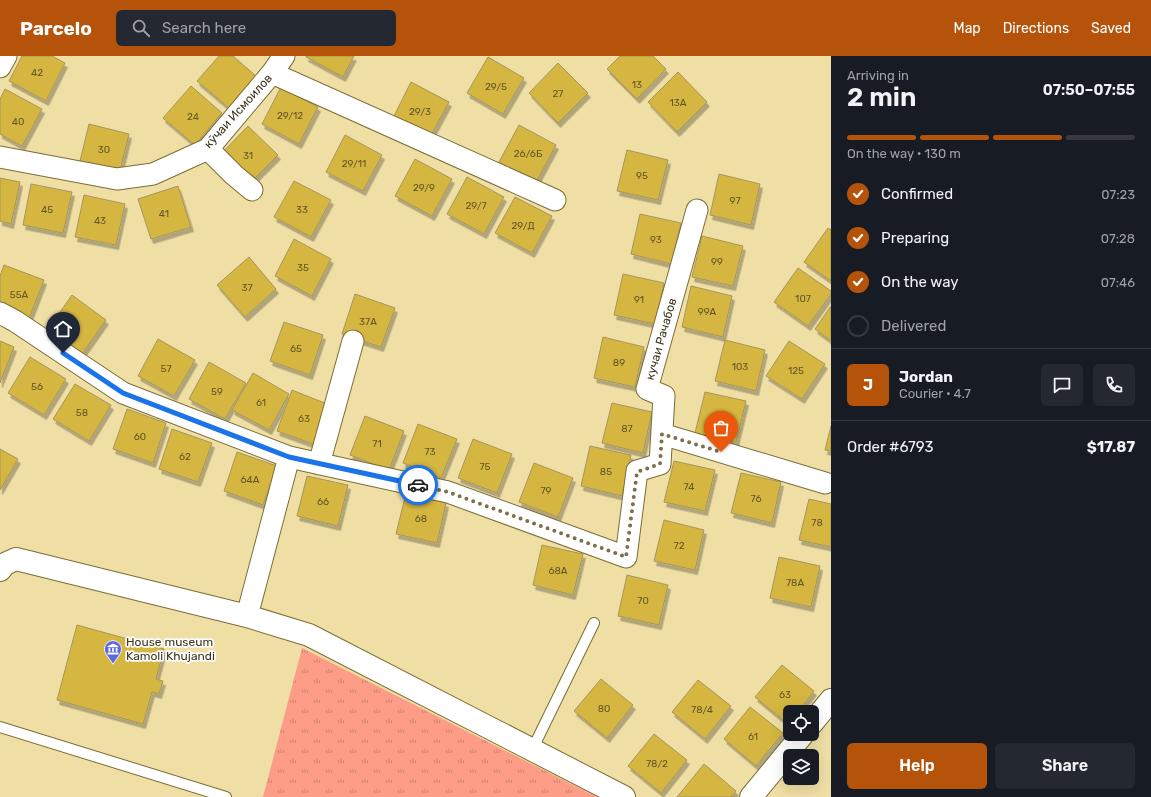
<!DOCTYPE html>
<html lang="en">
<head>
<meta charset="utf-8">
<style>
  body { margin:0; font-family:Rubik,sans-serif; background:#242831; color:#f1f3f6; height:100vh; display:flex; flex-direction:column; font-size:15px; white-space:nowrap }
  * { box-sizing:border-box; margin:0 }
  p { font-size:13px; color:#9ea1a6 }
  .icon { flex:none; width:22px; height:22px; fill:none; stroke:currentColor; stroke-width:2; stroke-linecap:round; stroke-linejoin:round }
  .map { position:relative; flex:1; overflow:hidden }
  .drawer { display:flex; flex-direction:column; background:#171b24; width:320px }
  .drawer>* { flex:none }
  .tools { position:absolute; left:783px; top:649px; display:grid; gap:8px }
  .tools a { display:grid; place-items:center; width:36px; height:36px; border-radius:6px; background:#171b24; box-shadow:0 4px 16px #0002; font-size:20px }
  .pin { position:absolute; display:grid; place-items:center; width:34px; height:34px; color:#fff; margin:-41px -17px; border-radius:50% 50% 50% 0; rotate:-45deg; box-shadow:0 0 4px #0007 }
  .pin .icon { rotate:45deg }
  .courier { position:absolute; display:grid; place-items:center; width:40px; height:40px; margin:-20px; border:3px solid #1a73e8; border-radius:50%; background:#fff; color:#222; box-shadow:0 1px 5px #0007 }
  .headline em { font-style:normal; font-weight:600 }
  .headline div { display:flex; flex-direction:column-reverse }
  .headline { display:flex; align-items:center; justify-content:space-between; height:68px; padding:0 16px }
  h1 { font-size:26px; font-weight:600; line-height:30px }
  .bar { display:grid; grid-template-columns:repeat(4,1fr); gap:6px 4px; align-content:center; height:48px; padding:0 16px }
  .bar i { height:5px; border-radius:3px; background:#363941 }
  .bar .active { background:#b45309 }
  .bar p { grid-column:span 4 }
  .line { display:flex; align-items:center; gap:10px; padding:0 16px; border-top:1px solid #363941 }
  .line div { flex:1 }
  .round { display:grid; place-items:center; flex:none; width:42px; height:42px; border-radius:6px; background:#242831 }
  ol { padding:0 16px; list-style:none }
  li { display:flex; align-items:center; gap:12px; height:44px }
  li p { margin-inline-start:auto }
  li .icon { padding:4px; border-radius:50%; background:#b45309; color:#fff; stroke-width:4 }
  li:last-child { color:#9ea1a6 }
  li i { width:22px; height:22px; border:2px solid #363941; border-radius:50% }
  .cta { display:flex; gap:8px; margin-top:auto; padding:8px 16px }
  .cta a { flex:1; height:46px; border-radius:6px; background:#b45309; color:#fff; font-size:16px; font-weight:600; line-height:46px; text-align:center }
  .cta a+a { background:#242831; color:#f1f3f6 }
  header { display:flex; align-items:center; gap:24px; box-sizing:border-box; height:56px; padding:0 20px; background:#b45309; color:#fff }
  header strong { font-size:19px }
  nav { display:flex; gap:22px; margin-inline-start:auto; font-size:14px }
  .search { width:280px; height:36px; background:#242831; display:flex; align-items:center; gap:10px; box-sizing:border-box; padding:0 14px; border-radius:6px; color:#9ea1a6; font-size:15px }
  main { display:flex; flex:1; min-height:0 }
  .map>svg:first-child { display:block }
  .park { fill:url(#park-tufts) }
  .building { fill:#d5b641; stroke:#a5955e; filter:url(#shadow) }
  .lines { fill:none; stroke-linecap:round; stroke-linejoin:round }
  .lane-casing { stroke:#7c6d36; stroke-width:12 }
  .street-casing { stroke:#7c6d36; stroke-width:23 }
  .secondary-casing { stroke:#7c6d36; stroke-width:24 }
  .lane { stroke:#fff; stroke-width:10 }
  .street { stroke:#fff; stroke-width:21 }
  .secondary { stroke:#fff; stroke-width:22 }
  .done { stroke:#7b704d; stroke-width:4; stroke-dasharray:0 7.2 }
  .route { stroke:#1a73e8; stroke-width:5 }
  .labels { text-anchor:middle; stroke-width:3.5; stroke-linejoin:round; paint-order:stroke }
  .number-label { font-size:10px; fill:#625527 }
  .street-label { font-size:12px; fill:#3c351e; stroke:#fff }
  .poi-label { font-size:12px; fill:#3c351e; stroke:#fff; text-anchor:start }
</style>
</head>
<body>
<header>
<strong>Parcelo</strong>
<div class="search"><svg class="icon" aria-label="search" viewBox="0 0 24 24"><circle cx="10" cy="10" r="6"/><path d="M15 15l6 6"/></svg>Search here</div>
<nav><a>Map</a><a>Directions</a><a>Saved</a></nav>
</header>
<main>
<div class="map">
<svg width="831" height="741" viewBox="0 0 831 741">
  <defs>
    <pattern id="park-tufts" width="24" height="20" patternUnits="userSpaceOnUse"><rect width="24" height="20" fill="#fd9d87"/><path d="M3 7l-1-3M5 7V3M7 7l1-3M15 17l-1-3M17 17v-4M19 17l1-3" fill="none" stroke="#ce816e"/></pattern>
    <filter id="shadow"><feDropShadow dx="2.5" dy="4.5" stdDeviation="0" flood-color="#0004"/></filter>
  </defs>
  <rect width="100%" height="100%" fill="#f0dfa5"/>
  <path class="park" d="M 302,592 L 597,741 L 263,741 Z"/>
  <path class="building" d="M 22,0 L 52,0 L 65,7 L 46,45 L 9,25 Z
    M 219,0 L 233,0 L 256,20 L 229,52 L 197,25 Z
    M 306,0 L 354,0 L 343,21 L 306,1 Z
    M 620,0 L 653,0 L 666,13 L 637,43 L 607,13 Z
    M 488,1 L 524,22 L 503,58 L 467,37 Z
    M 558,7 L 588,37 L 558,67 L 529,37 Z
    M 678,16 L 707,46 L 677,76 L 648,46 Z
    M 411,26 L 449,46 L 429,83 L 392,64 Z
    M 191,30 L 222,57 L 195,89 L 163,62 Z
    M 281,31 L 318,51 L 299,88 L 262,68 Z
    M 5,33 L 42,53 L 22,90 L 0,78 L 0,43 Z
    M 89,68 L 129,78 L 119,119 L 79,109 Z
    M 519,69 L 556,89 L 536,126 L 499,106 Z
    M 248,70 L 278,99 L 248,129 L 219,100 Z
    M 345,79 L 382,99 L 363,135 L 326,116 Z
    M 627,94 L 668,104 L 658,144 L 617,135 Z
    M 415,103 L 452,123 L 432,160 L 395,140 Z
    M 719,118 L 760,128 L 751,169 L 710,159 Z
    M 467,121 L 504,141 L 484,178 L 447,158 Z
    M 0,122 L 20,126 L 11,168 L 0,165 Z
    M 294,125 L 331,144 L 311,181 L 274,161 Z
    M 31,128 L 72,136 L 63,177 L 23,169 Z
    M 178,130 L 191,171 L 151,183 L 138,143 Z
    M 84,139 L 125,148 L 116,189 L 75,181 Z
    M 515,141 L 552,160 L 532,197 L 495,177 Z
    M 640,158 L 681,167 L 671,208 L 631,198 Z
    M 828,172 L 831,174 L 831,225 L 804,206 Z
    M 702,180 L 743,190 L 733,230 L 692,221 Z
    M 294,183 L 331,203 L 312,240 L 275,220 Z
    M 249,201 L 276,233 L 245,261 L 217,229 Z
    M 4,209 L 44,224 L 29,263 L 0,252 L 0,220 Z
    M 798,212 L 831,235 L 831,238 L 808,270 L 774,246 Z
    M 623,218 L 664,227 L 655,268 L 614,259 Z
    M 691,230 L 732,240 L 723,281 L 682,271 Z
    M 355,238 L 395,252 L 381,291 L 342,278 Z
    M 72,239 L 106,264 L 82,298 L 48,273 Z
    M 831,250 L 831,285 L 815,273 Z
    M 284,266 L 323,279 L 310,319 L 270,305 Z
    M 603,281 L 644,291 L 635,331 L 594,322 Z
    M 158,283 L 195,304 L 174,340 L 138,320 Z
    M 725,284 L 765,294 L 756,335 L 715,325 Z
    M 0,285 L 14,291 L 0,327 Z
    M 789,285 L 825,308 L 802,343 L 766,320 Z
    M 30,301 L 66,323 L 44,359 L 8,337 Z
    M 209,306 L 246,327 L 225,363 L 189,343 Z
    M 253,317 L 289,338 L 269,374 L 232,354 Z
    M 75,328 L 111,349 L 89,385 L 53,363 Z
    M 292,334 L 332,350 L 316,389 L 277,375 Z
    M 705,336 L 746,345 L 736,386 L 695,377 Z
    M 612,347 L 652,356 L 643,397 L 602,387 Z
    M 127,353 L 166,367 L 153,407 L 113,393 Z
    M 365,360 L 404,375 L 389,414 L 350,399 Z
    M 418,368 L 457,383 L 441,422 L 403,407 Z
    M 831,370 L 831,395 L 825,394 Z
    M 172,373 L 212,387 L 198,426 L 159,413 Z
    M 473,383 L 512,398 L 497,437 L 458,422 Z
    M 590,390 L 631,399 L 622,440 L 581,430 Z
    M 0,393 L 18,403 L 0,434 Z
    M 237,396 L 277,410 L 263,449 L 224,435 Z
    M 674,405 L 715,414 L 705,455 L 664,446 Z
    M 534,407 L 573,422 L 558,461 L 519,446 Z
    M 741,417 L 781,426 L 772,467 L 731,457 Z
    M 307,420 L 348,429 L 338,470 L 297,460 Z
    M 406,437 L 446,447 L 437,487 L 396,478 Z
    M 809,443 L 831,448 L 831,491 L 799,484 Z
    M 664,464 L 704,474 L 695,514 L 654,505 Z
    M 542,489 L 583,498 L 573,539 L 533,529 Z
    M 779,501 L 820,510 L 811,551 L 770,542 Z
    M 627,519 L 668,529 L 659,569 L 618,560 Z
    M 77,569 L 164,593 L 156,623 L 163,625 L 159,638 L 152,636 L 143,668 L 57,644 Z
    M 782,609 L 814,635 L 798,656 L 790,656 L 790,666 L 788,668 L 755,641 Z
    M 601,623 L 633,649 L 607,682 L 574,655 Z
    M 698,624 L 731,650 L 705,683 L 672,656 Z
    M 750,651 L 783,677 L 756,710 L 724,683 Z
    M 654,678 L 687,704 L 661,737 L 628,710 Z
    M 704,708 L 736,735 L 731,741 L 677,741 Z"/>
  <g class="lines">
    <g class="lane-casing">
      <path id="lane" d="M 0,671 L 226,741
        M 532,694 L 594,567"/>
    </g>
    <g class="street-casing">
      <path id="street" d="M 0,11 L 6,0
        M 272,17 L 555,144
        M 208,93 L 234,119 L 252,134
        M 0,101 L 117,123 L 153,118 L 208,93 L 272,17 L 284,0
        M 0,257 L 15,265 L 123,337 L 289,401 L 448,436 L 626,501 L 637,415 L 660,408 L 664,340 L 647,333 L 697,154
        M 662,378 L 825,427
        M 319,408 L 353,285
        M 247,560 L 289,401"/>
    </g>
    <g class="secondary-casing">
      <path id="secondary" d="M 0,514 L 5,508 L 16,503 L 247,560 L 309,579 L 624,741
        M 812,667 L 831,644
        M 751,741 L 803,678"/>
    </g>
    <use href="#lane" class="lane"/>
    <use href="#street" class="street"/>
    <use href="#secondary" class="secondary"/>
  </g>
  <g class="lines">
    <path class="done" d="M 418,429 L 448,436 L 626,501 L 637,416 L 660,408 L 662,378 L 721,396"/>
    <path class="route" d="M 63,297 L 123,337 L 289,401 L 418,429"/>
  </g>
  <defs>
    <g id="museum-pin" transform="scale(0.9)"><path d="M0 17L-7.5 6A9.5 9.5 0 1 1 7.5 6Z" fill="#5a69e0" stroke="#fff"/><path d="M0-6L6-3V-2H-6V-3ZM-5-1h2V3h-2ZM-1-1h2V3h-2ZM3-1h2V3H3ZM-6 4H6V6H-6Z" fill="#fff"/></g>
  </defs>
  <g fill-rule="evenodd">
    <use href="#museum-pin" x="113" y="593"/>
  </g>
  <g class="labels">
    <g class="number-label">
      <text x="37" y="20">42</text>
      <text x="637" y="32">13</text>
      <text x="496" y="34">29/5</text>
      <text x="558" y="41">27</text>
      <text x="678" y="50">13А</text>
      <text x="420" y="59">29/3</text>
      <text x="290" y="63">29/12</text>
      <text x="193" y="64">24</text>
      <text x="18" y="69">40</text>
      <text x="104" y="97">30</text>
      <text x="528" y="101">26/6Б</text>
      <text x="248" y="103">31</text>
      <text x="354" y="111">29/11</text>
      <text x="642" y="123">95</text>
      <text x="424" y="135">29/9</text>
      <text x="735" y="148">97</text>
      <text x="476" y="153">29/7</text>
      <text x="47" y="157">45</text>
      <text x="302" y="157">33</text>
      <text x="164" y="161">41</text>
      <text x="100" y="168">43</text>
      <text x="523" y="173">29/Д</text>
      <text x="656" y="187">93</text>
      <text x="717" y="209">99</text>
      <text x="303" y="215">35</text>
      <text x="247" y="235">37</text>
      <text x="19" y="242">55А</text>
      <text x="803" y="246">107</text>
      <text x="639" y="247">91</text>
      <text x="707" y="259">99А</text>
      <text x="368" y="269">37А</text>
      <text x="296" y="296">65</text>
      <text x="619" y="310">89</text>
      <text x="740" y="314">103</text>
      <text x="166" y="316">57</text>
      <text x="796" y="318">125</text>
      <text x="37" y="334">56</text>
      <text x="217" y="339">59</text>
      <text x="261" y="350">61</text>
      <text x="82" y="360">58</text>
      <text x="304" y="366">63</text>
      <text x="627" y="376">87</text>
      <text x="140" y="384">60</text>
      <text x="377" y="391">71</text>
      <text x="430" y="399">73</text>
      <text x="185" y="404">62</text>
      <text x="485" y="414">75</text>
      <text x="606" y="419">85</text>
      <text x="250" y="427">64А</text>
      <text x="689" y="434">74</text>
      <text x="546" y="438">79</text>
      <text x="756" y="446">76</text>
      <text x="323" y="449">66</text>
      <text x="421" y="466">68</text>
      <text x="817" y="470">78</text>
      <text x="679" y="493">72</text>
      <text x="558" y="518">68А</text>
      <text x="795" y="530">78А</text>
      <text x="643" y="548">70</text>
      <text x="785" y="642">63</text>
      <text x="604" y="656">80</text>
      <text x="702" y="657">78/4</text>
      <text x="753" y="684">61</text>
      <text x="657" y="711">78/2</text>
    </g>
    <g class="street-label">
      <text transform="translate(238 55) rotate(-48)" y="4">кӯчаи Исмоилов</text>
      <text transform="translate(661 283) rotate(-74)" y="4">кучаи Рачабов</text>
    </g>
    <g class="poi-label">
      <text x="126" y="590">House museum<tspan x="126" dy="14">Kamoli Khujandi</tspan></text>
    </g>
  </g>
</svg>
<div class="tools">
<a><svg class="icon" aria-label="locate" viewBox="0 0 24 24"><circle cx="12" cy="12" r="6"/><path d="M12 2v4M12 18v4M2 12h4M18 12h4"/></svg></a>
<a><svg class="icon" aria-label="layers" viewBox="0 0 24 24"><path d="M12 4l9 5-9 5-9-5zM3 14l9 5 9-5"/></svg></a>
</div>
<div class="pin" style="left:721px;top:396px;background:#ea580c"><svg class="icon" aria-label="bag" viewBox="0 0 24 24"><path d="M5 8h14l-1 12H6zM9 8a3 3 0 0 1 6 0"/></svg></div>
<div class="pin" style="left:63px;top:297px;background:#1f2937"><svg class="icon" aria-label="home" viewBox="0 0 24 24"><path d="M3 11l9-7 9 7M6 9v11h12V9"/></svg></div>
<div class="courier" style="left:418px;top:429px"><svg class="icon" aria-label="car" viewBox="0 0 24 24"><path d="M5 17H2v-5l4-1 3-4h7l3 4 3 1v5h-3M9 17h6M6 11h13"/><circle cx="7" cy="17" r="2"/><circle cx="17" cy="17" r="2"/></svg></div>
</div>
<section class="drawer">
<div class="headline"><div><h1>2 min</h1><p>Arriving in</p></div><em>07:50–07:55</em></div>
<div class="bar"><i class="active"></i><i class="active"></i><i class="active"></i><i></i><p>On the way · 130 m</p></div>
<ol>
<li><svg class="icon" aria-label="check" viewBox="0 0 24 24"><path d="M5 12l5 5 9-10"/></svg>Confirmed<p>07:23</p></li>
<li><svg class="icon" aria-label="check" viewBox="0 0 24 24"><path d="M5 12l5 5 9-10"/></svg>Preparing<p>07:28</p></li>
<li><svg class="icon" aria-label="check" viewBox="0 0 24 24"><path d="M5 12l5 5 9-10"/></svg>On the way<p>07:46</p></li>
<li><i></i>Delivered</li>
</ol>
<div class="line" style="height:72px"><b class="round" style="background:#b45309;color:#fff">J</b><div><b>Jordan</b><p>Courier · 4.7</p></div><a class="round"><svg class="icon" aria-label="chat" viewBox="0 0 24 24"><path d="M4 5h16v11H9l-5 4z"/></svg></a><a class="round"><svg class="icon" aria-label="phone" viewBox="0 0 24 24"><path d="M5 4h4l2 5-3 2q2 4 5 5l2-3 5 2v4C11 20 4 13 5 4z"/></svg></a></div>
<div class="line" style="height:52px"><div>Order #6793</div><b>$17.87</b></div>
<div class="cta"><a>Help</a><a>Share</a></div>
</section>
</main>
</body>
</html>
